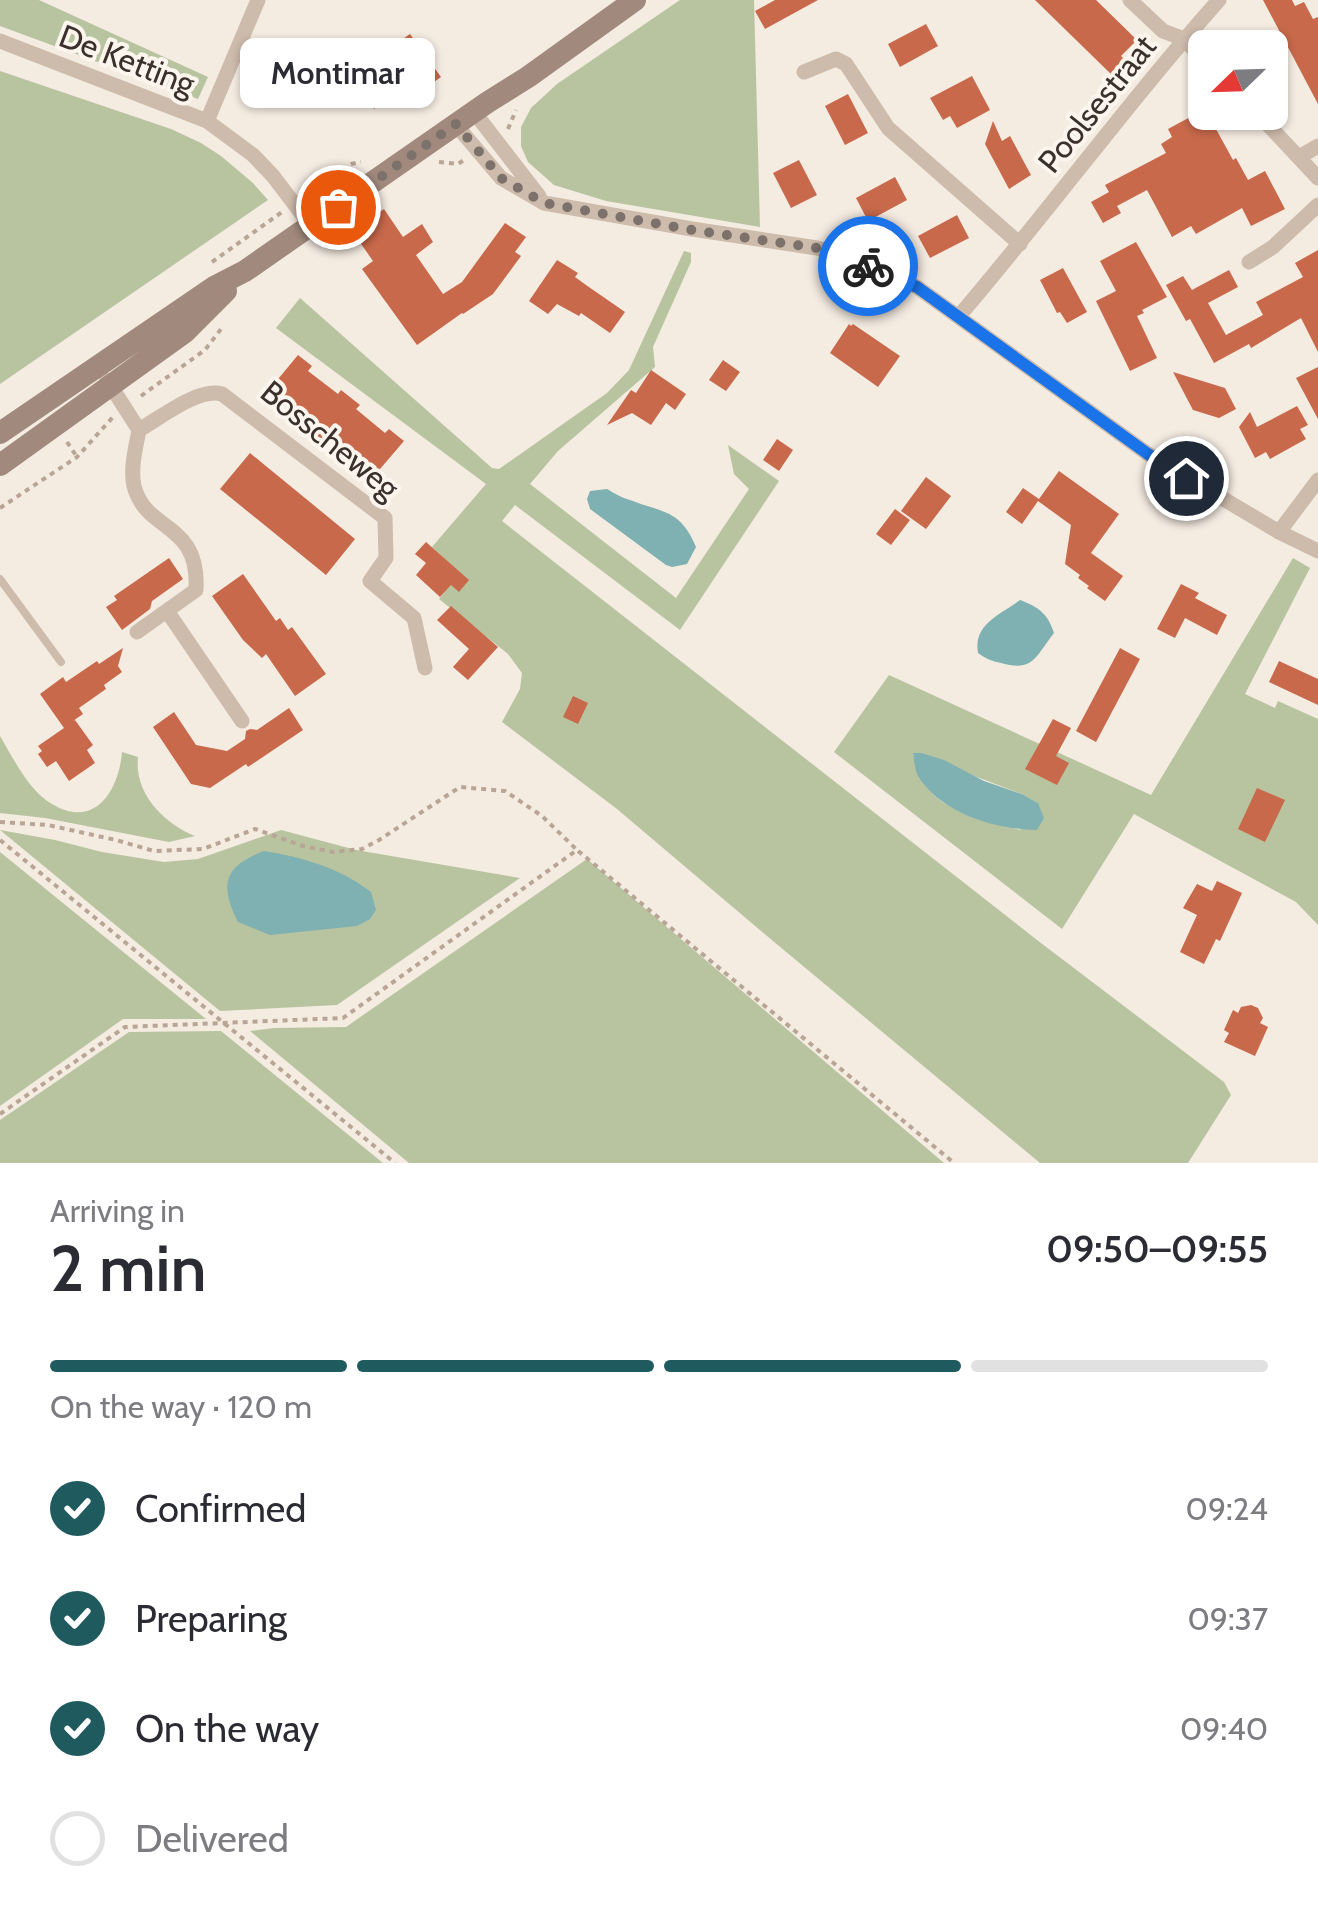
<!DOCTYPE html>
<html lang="en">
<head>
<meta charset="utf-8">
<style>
  body { margin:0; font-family:Cabin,sans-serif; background:#f7f7f7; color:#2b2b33; height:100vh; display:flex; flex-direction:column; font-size:38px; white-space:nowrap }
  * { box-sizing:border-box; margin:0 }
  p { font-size:32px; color:#7c7c81 }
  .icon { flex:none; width:55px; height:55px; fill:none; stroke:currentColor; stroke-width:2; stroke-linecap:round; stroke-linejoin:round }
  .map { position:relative; height:1163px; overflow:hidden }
  .sheet { display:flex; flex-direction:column; background:#fff; flex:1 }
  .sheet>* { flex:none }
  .needle { width:65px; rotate:247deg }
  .buttons { position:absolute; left:1188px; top:30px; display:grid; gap:20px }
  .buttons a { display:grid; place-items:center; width:100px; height:100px; border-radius:15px; background:#fff; box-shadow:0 2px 8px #0004; font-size:50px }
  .pin { position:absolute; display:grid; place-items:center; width:85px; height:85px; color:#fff; margin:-42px; border:5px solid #fff; border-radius:50%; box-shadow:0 2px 10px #0007 }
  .courier { position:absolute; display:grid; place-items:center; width:100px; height:100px; margin:-50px; border:8px solid #1a73e8; border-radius:50%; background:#fff; color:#222; box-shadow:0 2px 12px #0007 }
  .bubble { position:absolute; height:70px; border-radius:15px; background:#fff; box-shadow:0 2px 8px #0004; font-size:32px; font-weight:600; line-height:70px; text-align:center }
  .overview em { font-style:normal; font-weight:600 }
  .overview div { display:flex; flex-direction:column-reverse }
  .overview { display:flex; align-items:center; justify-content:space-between; height:170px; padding:0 50px }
  h1 { font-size:65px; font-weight:600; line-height:75px }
  .bar { display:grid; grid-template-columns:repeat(4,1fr); gap:15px 10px; align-content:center; height:120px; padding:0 50px }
  .bar i { height:12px; border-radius:8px; background:#e1e1e2 }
  .bar .active { background:#1f5a5e }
  .bar p { grid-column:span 4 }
  ol { padding:0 50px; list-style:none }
  li { display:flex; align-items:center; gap:30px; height:110px }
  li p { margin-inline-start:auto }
  li .icon { padding:10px; border-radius:50%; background:#1f5a5e; color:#fff; stroke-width:4 }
  li:last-child { color:#7c7c81 }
  li i { width:55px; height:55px; border:5px solid #e1e1e2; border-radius:50% }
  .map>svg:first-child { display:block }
  .green { fill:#b8c4a0; fill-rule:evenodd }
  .water { fill:#7fb0b2 }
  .building { fill:#c8694b }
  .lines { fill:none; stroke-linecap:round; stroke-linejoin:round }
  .path { stroke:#b9a596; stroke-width:4; stroke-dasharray:5 5; stroke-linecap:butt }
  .lane { stroke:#cdbbac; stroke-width:8 }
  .street { stroke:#cdbbac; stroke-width:15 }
  .secondary { stroke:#a18a7d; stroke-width:22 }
  .done { stroke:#7c716b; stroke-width:10; stroke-dasharray:0 18 }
  .route { stroke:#1a73e8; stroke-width:12 }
  .labels { text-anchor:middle; stroke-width:8; stroke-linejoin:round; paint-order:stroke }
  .street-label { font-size:32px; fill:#3b302b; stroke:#fbf5ee }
</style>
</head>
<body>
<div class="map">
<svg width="1318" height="1163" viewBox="0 0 1318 1163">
  <rect width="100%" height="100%" fill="#f4ebe1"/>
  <path class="green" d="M 0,0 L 39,0 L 208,77 L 198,99 L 0,26 Z
    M 680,0 L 754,0 L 760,227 L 606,201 L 554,185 L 528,162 L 521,146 L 521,127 L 531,108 L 557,84 Z
    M 0,71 L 171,129 L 201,143 L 221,156 L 253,183 L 268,200 L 0,384 Z
    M 684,251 L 691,253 L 691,262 L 653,347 L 655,367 L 558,451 L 530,484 L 676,598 L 749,489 L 734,474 L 728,445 L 779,481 L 680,630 L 515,505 L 502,521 L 1037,940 L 1224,1082 L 1231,1095 L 1188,1163 L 1040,1163 L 773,941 L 617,809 L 502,722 L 520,689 L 522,673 L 508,654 L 439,599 L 460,573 L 432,547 L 486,484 L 276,328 L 300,298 L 492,468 L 499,469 L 607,393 L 629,370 Z
    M 1293,558 L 1310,568 L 1245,694 L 1275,708 L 1278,701 L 1318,719 L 1318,925 L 1296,902 L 1134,814 L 1062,929 L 834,752 L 889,675 L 1151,795 ZM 913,753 L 1022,794 L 1038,803 L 1020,830 C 975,817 921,810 913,753 Z
    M 0,736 C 13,758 29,791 52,804 C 95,830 119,790 122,752 L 138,757 C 134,794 164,823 195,836 L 169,842 L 45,818 L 0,813 Z
    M 0,830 L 55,840 L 102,852 L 164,862 L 198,859 L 281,830 L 356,850 L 520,878 L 337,1005 L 220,1011 Z
    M 0,852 L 206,1019 L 123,1019 L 0,1106 Z
    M 587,859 L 944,1163 L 409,1163 L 250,1031 L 274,1028 L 346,1027 Z
    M 221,1031 L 383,1163 L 0,1163 L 0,1120 L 129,1032 Z"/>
  <path class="water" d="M 607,489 C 614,493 622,498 630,500 C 663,513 680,509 696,547 L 687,564 L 672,567 L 666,565 L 590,509 L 587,499 L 590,491 Z
    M 1020,600 C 1039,607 1048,614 1054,633 C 1035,657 1034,672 1001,663 C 992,661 986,659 978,653 C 973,624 1000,615 1020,600 Z
    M 913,753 L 921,753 L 944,760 L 984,781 L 1022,794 L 1038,803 L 1044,818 L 1037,830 C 997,830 940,813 918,776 C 915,770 914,761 913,753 Z
    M 264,851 C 302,857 340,868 371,892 L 376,910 L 370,919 L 357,926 L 270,935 L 238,922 C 219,885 224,866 264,851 Z"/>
  <path class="building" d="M 775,0 L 818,0 L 765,29 L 755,11 Z
    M 1035,0 L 1096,0 L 1137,40 L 1121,56 L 1128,63 L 1114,77 Z
    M 1263,0 L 1292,0 L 1295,6 L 1304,2 L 1313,19 L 1318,17 L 1318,104 Z
    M 926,24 L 938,46 L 900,67 L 888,44 Z
    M 410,34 L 441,77 L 406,102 L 399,91 L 374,109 L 356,84 L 381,67 L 375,58 Z
    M 972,76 L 990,110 L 957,128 L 950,116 L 943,120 L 930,98 Z
    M 848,94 L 868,133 L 845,145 L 825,106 Z
    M 1205,109 L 1233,160 L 1236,158 L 1248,180 L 1265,171 L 1285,209 L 1251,226 L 1242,208 L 1196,234 L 1191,226 L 1172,237 L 1147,190 L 1117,206 L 1121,213 L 1103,223 L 1091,202 L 1109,192 L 1105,185 L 1166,153 L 1161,144 L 1172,137 L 1168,129 Z
    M 993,121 L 1002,141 L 1010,136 L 1031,175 L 1009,189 L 985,144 Z
    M 799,160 L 817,195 L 791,208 L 773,173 Z
    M 895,177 L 907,200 L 868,221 L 856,198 Z
    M 384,209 L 403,237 L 422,224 L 433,242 L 416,255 L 443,294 L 462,282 L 505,223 L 526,237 L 515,252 L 521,256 L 493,294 L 463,314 L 462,313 L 417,345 L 362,269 L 373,261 L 352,231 Z
    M 957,215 L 969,238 L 930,258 L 918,236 Z
    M 1136,242 L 1167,297 L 1142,310 L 1144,313 L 1137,316 L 1157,358 L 1130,371 L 1096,301 L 1116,291 L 1100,261 Z
    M 1318,250 L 1318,352 L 1301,318 L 1251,348 L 1249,344 L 1214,363 L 1190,319 L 1186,321 L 1166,285 L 1183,276 L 1192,290 L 1229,270 L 1238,287 L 1208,303 L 1226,335 L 1263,315 L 1256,302 L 1303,277 L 1295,263 Z
    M 557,260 L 578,273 L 575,277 L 586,285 L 625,312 L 610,333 L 581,313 L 579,316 L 557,304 L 548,314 L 529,301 Z
    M 1063,268 L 1087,312 L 1067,323 L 1060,312 L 1057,313 L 1040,280 Z
    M 849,324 L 851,326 L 853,324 L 900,356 L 878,387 L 830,353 Z
    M 298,355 L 312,366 L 308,371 L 338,394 L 341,390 L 360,405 L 356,409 L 385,433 L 389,429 L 404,441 L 374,476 L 329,439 L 323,446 L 309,434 L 314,428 L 269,390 Z
    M 723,360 L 740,372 L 726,391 L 709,380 Z
    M 1318,367 L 1318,419 L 1296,378 Z
    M 651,370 L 686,394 L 675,410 L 666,403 L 651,425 L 632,413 L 607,425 L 631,390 L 636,393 Z
    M 1173,372 L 1225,388 L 1236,409 L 1219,418 L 1193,410 Z
    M 1297,406 L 1308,425 L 1300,429 L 1306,439 L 1270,459 L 1266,452 L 1255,458 L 1239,427 L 1250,412 L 1257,427 Z
    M 777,439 L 793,450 L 779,471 L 763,460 Z
    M 250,453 L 355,539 L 326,575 L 220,489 Z
    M 1059,471 L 1119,514 L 1091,553 L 1123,576 L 1105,601 L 1087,588 L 1089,586 L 1078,578 L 1080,575 L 1065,564 L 1071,525 L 1038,501 L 1022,524 L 1006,512 L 1023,488 L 1039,499 Z
    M 926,477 L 951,496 L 926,529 L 901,511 Z
    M 895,509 L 910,520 L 891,545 L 876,534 Z
    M 426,542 L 469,580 L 459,592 L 451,585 L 440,597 L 416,575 L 426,563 L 415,554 Z
    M 169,558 L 183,579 L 152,601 L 150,609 L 122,630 L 106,607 L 117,600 L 114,596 Z
    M 243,574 L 276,621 L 280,618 L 288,630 L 292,627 L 326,674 L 295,696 L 266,654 L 262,658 L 243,640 L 212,596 Z
    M 1181,584 L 1199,593 L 1195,598 L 1227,615 L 1217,635 L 1185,618 L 1175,638 L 1157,629 Z
    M 451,606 L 498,647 L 468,680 L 453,667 L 469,649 L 437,620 Z
    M 123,648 L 118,666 L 122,672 L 104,685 L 106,689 L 79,708 L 83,714 L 73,721 L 75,720 L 93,745 L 87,750 L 95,763 L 69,781 L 56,761 L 47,767 L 38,754 L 42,751 L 38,746 L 64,728 L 40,694 L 63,677 L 66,682 L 97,661 L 99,664 Z
    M 1120,648 L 1140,659 L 1096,742 L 1076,731 Z
    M 1279,661 L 1318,679 L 1318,705 L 1269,682 Z
    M 573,696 L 588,703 L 578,724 L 563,717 Z
    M 289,708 L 303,730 L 248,767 L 246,764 L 210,788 L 191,784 L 153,727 L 174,712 L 196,745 L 227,751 L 245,739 L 246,731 L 250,729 L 257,730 Z
    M 1053,719 L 1071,728 L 1056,756 L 1069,763 L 1057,785 L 1025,769 Z
    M 1257,788 L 1285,800 L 1265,842 L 1238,829 Z
    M 1217,881 L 1242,893 L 1220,941 L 1216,939 L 1204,964 L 1180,952 L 1197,915 L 1183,908 L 1197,884 L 1212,891 Z
    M 1251,1005 L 1258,1008 L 1263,1018 L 1260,1023 L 1268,1027 L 1255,1056 L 1224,1042 L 1229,1033 L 1224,1030 L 1233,1010 L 1238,1013 L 1241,1007 Z"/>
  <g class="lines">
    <path class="path" d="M 508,129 L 516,110
      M 439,162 L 458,164 L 464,160
      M 310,193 L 351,164 L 361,162
      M 212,262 L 282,212
      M 141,396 L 205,350 L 221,329
      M 67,442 L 77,457
      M 0,508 L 77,457 L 113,417
      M 0,822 L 48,825 L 116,840 L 154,851 L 203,849 L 255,829 L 303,846 L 333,852 L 362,849 L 379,840 L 460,787 L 505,791 L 542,816 L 576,849
      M 0,840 L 395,1163
      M 0,1114 L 125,1027 L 343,1018 L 577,850 L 954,1163"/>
    <path class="lane" d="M 0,579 L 61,662"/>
    <path class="street" d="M 1130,0 L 1163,31 L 1184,39 L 1205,61
      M 0,41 L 207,121 L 253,155 L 273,176 L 311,226
      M 804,72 L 836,59 L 846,64 L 888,128 L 1020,244
      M 474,112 L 539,196
      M 1256,112 L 1318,178
      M 207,121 L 258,0
      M 456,125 L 501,178 L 544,203 L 692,229 L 817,248 L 846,256 L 917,287 L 1148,454 L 1279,532 L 1318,551
      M 1299,157 L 1318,146
      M 1249,262 L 1273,247 L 1318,205
      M 959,316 C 1048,212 1128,102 1219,0
      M 107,380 L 139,430 C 160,418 199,387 222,394 L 385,518 L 386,558 L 370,581 L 414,618 L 425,668
      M 1279,532 L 1318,480
      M 167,611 L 242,721
      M 137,632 L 196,590 C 200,521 146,533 134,486 C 130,468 136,447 139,430"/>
    <path class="secondary" d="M 0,433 L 214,287 L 245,271 L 488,102 L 528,77 L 635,0
      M 0,465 L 185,332 L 226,291"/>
  </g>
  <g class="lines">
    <path class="done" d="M 338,207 L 456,124 L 501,178 L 544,203 L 692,230 L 817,248 L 868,266"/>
    <path class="route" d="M 868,266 L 917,287 L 1148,454 L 1186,478"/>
  </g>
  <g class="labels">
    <g class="street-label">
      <text transform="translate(127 60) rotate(21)" y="11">De Ketting</text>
      <text transform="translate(1097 104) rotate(-51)" y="11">Poolsestraat</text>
      <text transform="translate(330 440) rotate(39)" y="11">Bosscheweg</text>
    </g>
  </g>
</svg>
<div class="buttons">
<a><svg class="needle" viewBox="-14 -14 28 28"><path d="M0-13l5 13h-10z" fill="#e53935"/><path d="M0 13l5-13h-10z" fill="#7c7c81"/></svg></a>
</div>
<div class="pin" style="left:338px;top:207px;background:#ea580c"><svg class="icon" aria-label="bag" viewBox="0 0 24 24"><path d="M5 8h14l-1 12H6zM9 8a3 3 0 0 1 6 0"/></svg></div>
<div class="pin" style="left:1186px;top:478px;background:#1f2937"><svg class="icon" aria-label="home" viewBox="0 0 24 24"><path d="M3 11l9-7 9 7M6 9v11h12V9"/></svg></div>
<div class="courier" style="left:868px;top:266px"><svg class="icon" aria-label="bike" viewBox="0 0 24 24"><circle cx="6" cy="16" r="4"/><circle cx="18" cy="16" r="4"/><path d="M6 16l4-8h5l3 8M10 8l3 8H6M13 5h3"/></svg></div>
<div class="bubble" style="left:240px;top:38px;width:195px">Montimar</div>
</div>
<section class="sheet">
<div class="overview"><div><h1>2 min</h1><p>Arriving in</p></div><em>09:50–09:55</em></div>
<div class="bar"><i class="active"></i><i class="active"></i><i class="active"></i><i></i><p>On the way · 120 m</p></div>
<ol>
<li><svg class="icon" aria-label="check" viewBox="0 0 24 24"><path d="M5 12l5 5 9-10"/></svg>Confirmed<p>09:24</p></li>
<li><svg class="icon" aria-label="check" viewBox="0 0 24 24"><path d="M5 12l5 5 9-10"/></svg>Preparing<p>09:37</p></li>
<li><svg class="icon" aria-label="check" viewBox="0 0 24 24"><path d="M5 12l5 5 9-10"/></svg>On the way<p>09:40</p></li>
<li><i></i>Delivered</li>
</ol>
</section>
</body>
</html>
